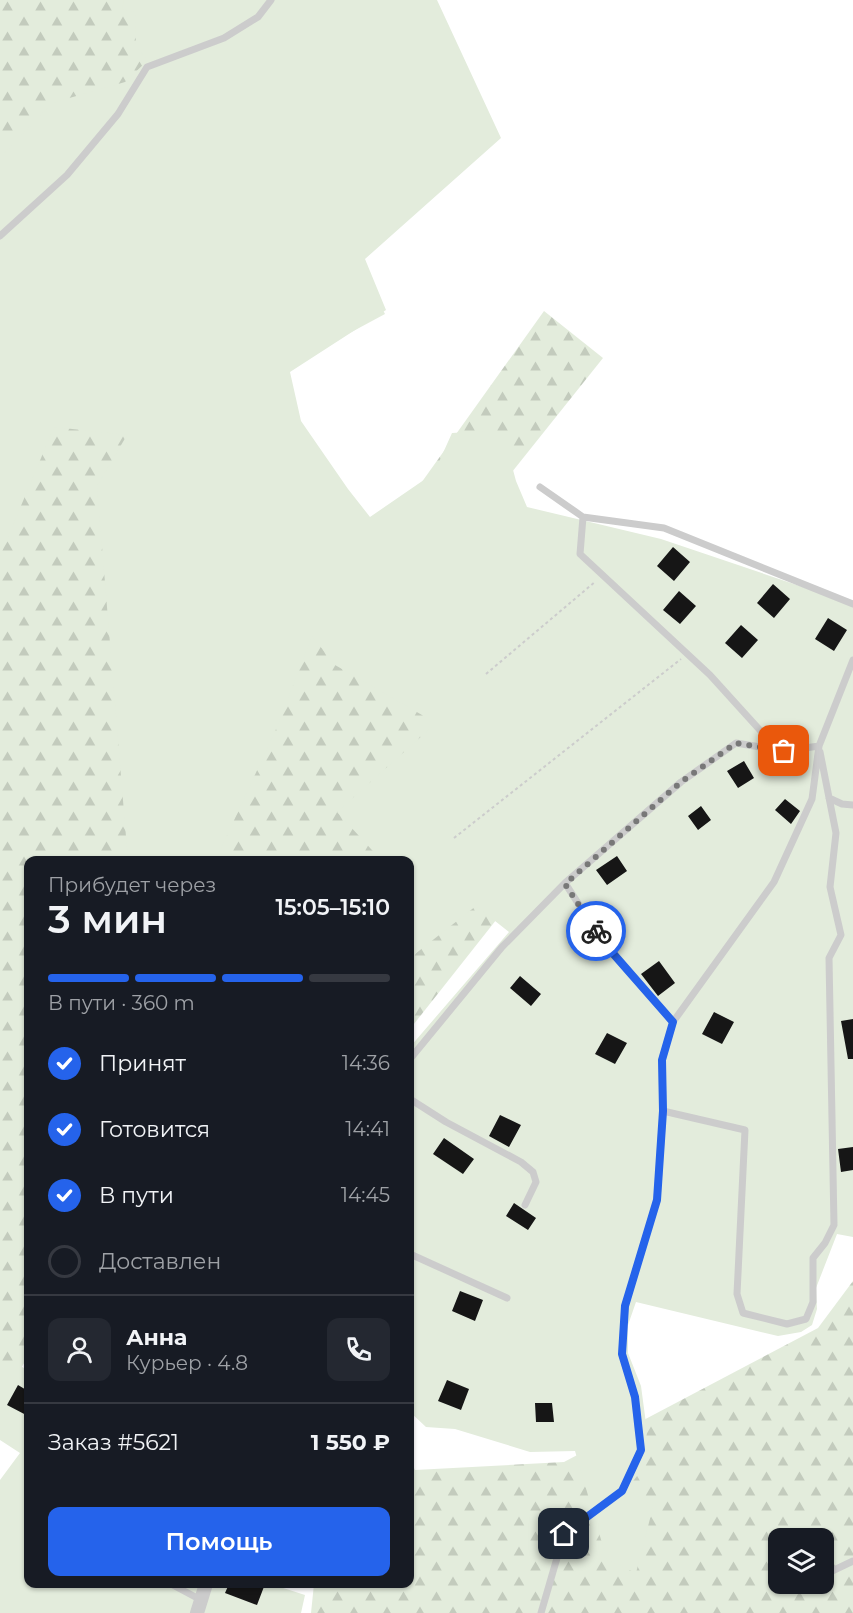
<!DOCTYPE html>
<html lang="ru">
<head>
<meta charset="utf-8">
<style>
  body { margin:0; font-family:Montserrat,sans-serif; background:#242831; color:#f1f3f6; height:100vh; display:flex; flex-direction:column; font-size:22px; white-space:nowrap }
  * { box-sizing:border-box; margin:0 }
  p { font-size:20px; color:#9ea1a6 }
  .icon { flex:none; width:33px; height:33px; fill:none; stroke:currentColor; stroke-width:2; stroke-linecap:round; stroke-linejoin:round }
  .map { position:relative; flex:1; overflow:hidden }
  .details { position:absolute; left:24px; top:856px; width:390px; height:732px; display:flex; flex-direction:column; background:#171b24; border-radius:12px; box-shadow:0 2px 4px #0004 }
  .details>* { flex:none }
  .buttons { position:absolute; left:768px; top:1528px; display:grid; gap:12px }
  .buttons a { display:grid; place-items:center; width:66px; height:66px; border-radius:12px; background:#171b24; box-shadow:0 2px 4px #0004; font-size:30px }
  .pin { position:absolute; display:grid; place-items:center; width:51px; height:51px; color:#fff; margin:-26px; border-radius:12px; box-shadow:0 3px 9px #0006 }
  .courier { position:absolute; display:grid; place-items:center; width:60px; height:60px; margin:-30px; border:4px solid #2563eb; border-radius:50%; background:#fff; color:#222; box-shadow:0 2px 8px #0007 }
  .head em { font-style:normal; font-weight:600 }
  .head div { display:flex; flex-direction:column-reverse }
  .head { display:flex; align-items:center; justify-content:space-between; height:102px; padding:0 24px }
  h1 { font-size:39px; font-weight:600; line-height:45px }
  .bar { display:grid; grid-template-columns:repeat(4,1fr); gap:9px 6px; align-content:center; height:72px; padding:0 24px }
  .bar i { height:8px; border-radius:4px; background:#363941 }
  .bar .selected { background:#2563eb }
  .bar p { grid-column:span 4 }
  .line { display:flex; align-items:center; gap:15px; padding:0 24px; border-top:2px solid #363941 }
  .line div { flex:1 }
  .round { display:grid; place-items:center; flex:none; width:63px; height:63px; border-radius:12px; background:#242831 }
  ol { padding:0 24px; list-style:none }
  li { display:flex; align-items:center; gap:18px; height:66px }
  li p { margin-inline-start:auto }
  li .icon { padding:6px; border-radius:50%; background:#2563eb; color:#fff; stroke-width:4 }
  li:last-child { color:#9ea1a6 }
  li i { width:33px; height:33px; border:3px solid #363941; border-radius:50% }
  .action { display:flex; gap:12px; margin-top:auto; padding:12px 24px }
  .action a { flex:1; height:69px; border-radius:12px; background:#2563eb; color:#fff; font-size:24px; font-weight:600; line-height:69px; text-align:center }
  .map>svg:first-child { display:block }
  .forest { fill:url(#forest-firs); fill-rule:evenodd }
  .garden { fill:#e3ecdc }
  .building { fill:#161616 }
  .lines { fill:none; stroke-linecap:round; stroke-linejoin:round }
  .path { stroke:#ccc; stroke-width:2; stroke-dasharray:3 3; stroke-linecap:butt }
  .lane { stroke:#ccc; stroke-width:7 }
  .street { stroke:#ccc; stroke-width:14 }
  .done { stroke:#787878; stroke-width:6; stroke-dasharray:0 10.8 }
  .route { stroke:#2563eb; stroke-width:8 }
</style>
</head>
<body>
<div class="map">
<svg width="853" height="1613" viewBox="0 0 853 1613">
  <defs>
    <pattern id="forest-firs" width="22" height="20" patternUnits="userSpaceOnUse" patternTransform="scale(1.5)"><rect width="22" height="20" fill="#e3ecdc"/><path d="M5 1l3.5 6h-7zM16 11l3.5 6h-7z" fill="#c3cbbd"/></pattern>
  </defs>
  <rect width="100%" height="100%" fill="#fff"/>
  <path class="forest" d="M 0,0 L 424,0 L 347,240 L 385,314 L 266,378 L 379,542 L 544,311 L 603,358 L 508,477 L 504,910 L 410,1029 L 410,861 L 28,861 L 28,1357 L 0,1401 Z
    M 853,1281 L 853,1613 L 311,1613 L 314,1584 L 410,1584 L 410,1460 L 415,1470 L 564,1462 L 818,1328 ZM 778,1539 L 824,1539 L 824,1584 L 778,1584 Z"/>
  <path class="garden" d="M 124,0 L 437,0 L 501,138 L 365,259 L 386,310 L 290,372 L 301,421 L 348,489 L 370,517 L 434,473 L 452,433 L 485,431 L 509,455 L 516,481 L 527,507 L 661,539 L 853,604 L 853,1237 L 837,1234 L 816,1288 L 817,1309 L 812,1325 L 801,1332 L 778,1336 L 636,1302 L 628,1325 L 628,1353 L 641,1386 L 647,1431 L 643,1468 L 628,1488 L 653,1507 L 636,1573 L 607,1560 L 575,1451 L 530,1452 L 455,1429 L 426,1427 L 410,1412 L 410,1047 L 509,932 L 476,906 L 410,958 L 410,861 L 382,861 L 337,812 L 433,726 L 422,715 L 335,665 L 312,636 L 277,727 L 219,853 L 220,861 L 128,861 L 97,486 L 127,435 L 54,427 L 0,556 L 0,158 L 52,103 L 125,82 L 148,60 L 136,47 L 135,12 L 122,9 Z
    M 12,1362 L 28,1370 L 28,1584 L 281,1584 L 280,1587 L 305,1595 L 301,1613 L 0,1613 L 0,1480 L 20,1453 L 0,1440 L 0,1386 Z"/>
  <path class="building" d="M 673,547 L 690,562 L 674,581 L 657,566 Z
    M 773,584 L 790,599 L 774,618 L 757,603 Z
    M 679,591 L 696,606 L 680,624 L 663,610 Z
    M 828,618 L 847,630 L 834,651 L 815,639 Z
    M 741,625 L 758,640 L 742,658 L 725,643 Z
    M 744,761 L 754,778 L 738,788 L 727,771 Z
    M 785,799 L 800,811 L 791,824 L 775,810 Z
    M 701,806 L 711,820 L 698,830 L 688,816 Z
    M 617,856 L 627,871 L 607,885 L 596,870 Z
    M 659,961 L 675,983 L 658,996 L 641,974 Z
    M 520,976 L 541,994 L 531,1006 L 510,988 Z
    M 714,1012 L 734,1022 L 722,1044 L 702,1034 Z
    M 853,1019 L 853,1059 L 848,1059 L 841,1021 Z
    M 607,1033 L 627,1043 L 615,1064 L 595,1054 Z
    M 500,1115 L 521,1125 L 509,1147 L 489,1136 Z
    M 444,1138 L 474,1159 L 463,1174 L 433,1154 Z
    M 853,1147 L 853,1170 L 841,1172 L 838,1149 Z
    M 514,1203 L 536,1218 L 528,1230 L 506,1216 Z
    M 460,1291 L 483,1300 L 475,1321 L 452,1311 Z
    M 447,1380 L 469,1389 L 461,1410 L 438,1401 Z
    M 18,1385 L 28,1391 L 28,1416 L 7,1405 Z
    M 535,1403 L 552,1403 L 554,1422 L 536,1422 Z
    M 229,1584 L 265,1584 L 257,1605 L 225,1593 Z"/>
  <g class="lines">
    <path class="path" d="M 486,674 L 596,581
      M 454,838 L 681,659"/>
    <path class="lane" d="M 0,236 L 67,175 L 118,114 L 147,67 L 224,38 L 258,17 L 271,0
      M 540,487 L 583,517 L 664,528 L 853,604
      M 583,517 L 580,554 L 710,675 L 777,749
      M 829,798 L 842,804 L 853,805
      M 565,883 L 603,942 L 673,1022
      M 410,1059 L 502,947 L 565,883 L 681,782 L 736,743 L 784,751 L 819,746 L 853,660
      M 410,1099 L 446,1122 L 521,1162 L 533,1172 L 536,1182 L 525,1205
      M 663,1111 L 745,1130 L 737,1294 L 743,1313 L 787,1324 L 806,1319 L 813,1302 L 813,1258 L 825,1243 L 834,1225 L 829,958 L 841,935 L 830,887 L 836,833 L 820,752
      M 410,1254 L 507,1298
      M 830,1572 L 853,1561
      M 171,1584 L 201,1600
      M 541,1613 L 564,1534 L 622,1491 L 641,1450 L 635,1397 L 622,1354 L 625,1306 L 657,1200 L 663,1111 L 662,1060 L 673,1022 L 774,882 L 812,799 L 819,746"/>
    <path class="street" d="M 197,1613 L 206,1584"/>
  </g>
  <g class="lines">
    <path class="done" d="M 596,931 L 565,884 L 681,782 L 736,743 L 784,751"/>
    <path class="route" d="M 564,1534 L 622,1491 L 641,1450 L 635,1397 L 622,1354 L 625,1306 L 657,1200 L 663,1111 L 662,1060 L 673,1022 L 603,942 L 596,931"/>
  </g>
</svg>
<div class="buttons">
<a><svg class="icon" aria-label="layers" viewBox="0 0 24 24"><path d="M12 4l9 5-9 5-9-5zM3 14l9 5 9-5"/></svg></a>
</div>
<div class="pin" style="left:784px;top:751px;background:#ea580c"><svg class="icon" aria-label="bag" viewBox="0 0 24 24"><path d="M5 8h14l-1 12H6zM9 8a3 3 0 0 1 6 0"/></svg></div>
<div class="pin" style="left:564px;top:1534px;background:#1f2937"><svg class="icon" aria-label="home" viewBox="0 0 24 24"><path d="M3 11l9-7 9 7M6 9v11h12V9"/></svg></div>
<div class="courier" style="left:596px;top:931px"><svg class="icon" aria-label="bike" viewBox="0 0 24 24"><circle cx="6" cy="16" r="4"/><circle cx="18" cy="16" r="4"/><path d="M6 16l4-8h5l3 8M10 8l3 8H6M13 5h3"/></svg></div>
<section class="details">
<div class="head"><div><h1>3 мин</h1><p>Прибудет через</p></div><em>15:05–15:10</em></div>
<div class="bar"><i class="selected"></i><i class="selected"></i><i class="selected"></i><i></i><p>В пути · 360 m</p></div>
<ol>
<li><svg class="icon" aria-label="check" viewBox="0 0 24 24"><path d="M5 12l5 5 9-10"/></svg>Принят<p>14:36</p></li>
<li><svg class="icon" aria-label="check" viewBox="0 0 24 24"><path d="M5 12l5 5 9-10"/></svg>Готовится<p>14:41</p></li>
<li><svg class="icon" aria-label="check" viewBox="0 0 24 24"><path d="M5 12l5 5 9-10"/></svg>В пути<p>14:45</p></li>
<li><i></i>Доставлен</li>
</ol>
<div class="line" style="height:108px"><a class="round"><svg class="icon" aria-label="person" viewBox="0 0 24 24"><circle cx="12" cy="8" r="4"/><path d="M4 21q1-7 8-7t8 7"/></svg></a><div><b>Анна</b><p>Курьер · 4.8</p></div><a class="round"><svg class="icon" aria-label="phone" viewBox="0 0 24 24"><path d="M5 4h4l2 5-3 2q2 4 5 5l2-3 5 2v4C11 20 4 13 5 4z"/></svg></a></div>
<div class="line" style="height:78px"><div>Заказ #5621</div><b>1 550 ₽</b></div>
<div class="action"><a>Помощь</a></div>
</section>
</div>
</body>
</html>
